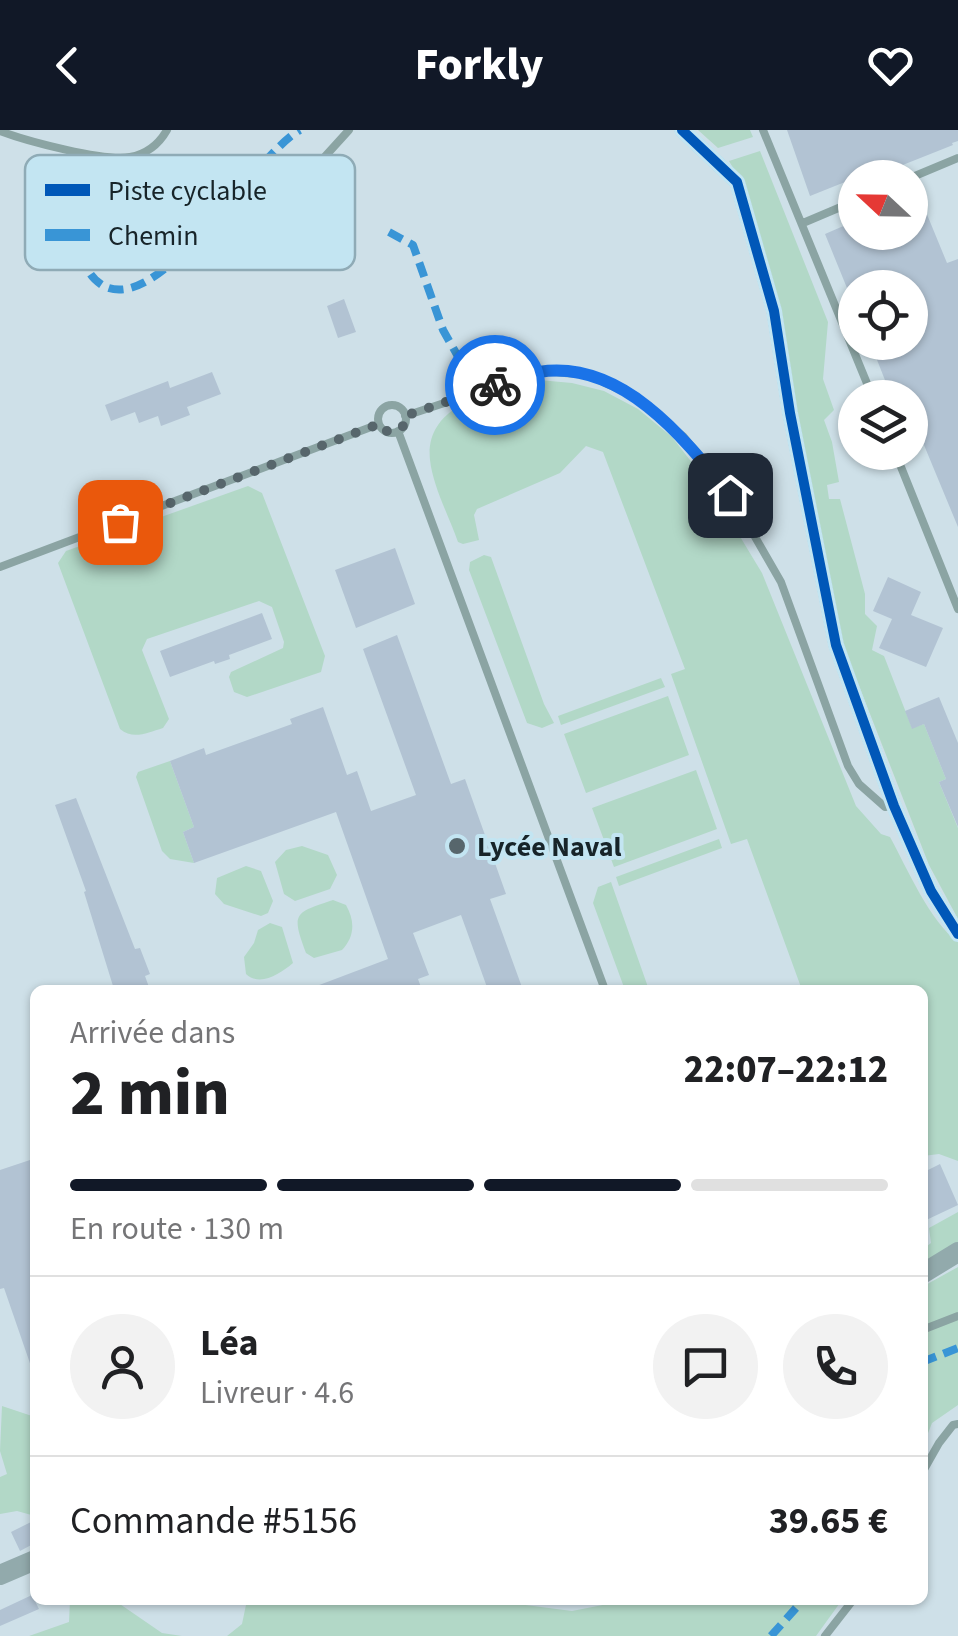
<!DOCTYPE html>
<html lang="fr">
<head>
<meta charset="utf-8">
<style>
  body { margin:0; font-family:"Source Sans 3",sans-serif; background:#f2f2f2; color:#202124; height:100vh; display:flex; flex-direction:column; font-size:38px; white-space:nowrap }
  * { box-sizing:border-box; margin:0 }
  p { font-size:32px; color:#757577 }
  .icon { flex:none; width:55px; height:55px; fill:none; stroke:currentColor; stroke-width:2; stroke-linecap:round; stroke-linejoin:round }
  .map { position:relative; flex:1; overflow:hidden }
  .side { position:absolute; left:30px; top:855px; width:898px; height:620px; display:flex; flex-direction:column; background:#fff; border-radius:15px; box-shadow:0 2px 8px #0004 }
  .side>* { flex:none }
  .needle { width:65px; rotate:292deg }
  .buttons { position:absolute; left:838px; top:30px; display:grid; gap:20px }
  .buttons a { display:grid; place-items:center; width:90px; height:90px; border-radius:50%; background:#fff; box-shadow:0 2px 8px #0004; font-size:50px }
  .pin { position:absolute; display:grid; place-items:center; width:85px; height:85px; color:#fff; margin:-42px; border-radius:20px; box-shadow:0 5px 15px #0006 }
  .courier { position:absolute; display:grid; place-items:center; width:100px; height:100px; margin:-50px; border:8px solid #1a73e8; border-radius:50%; background:#fff; color:#222; box-shadow:0 2px 12px #0007 }
  .overview em { font-style:normal; font-weight:800 }
  .overview div { display:flex; flex-direction:column-reverse }
  .overview { display:flex; align-items:center; justify-content:space-between; height:170px; padding:0 40px }
  h1 { font-size:65px; font-weight:800; line-height:75px }
  .bar { display:grid; grid-template-columns:repeat(4,1fr); gap:15px 10px; align-content:center; height:120px; padding:0 40px }
  .bar i { height:12px; border-radius:8px; background:#e0e0e0 }
  .bar .on { background:#111827 }
  .bar p { grid-column:span 4 }
  .line { display:flex; align-items:center; gap:25px; padding:0 40px; border-top:2px solid #e0e0e0 }
  .line div { flex:1 }
  .round { display:grid; place-items:center; flex:none; width:105px; height:105px; border-radius:52px; background:#f2f2f2 }
  header { display:flex; justify-content:space-between; align-items:center; height:130px; padding:0 40px; background:#111827; color:#fff; font-size:45px; font-weight:800 }
  .map>svg:first-child { display:block }
  .green { fill:#b2d8c7 }
  .building { fill:#b2c3d3 }
  .lines { fill:none; stroke-linecap:round; stroke-linejoin:round }
  .lane { stroke:#8ba4a3; stroke-width:8 }
  .street { stroke:#8ba4a3; stroke-width:15 }
  .secondary { stroke:#92aaac; stroke-width:20 }
  .quiet { stroke:#3995d6; stroke-width:8; stroke-dasharray:15 8; stroke-linecap:butt }
  .cycleway-casing { stroke:#c3e5f2; stroke-width:16 }
  .cycleway { stroke:#0057b8; stroke-width:10 }
  .done { stroke:#57666c; stroke-width:10; stroke-dasharray:0 18 }
  .route { stroke:#1a73e8; stroke-width:12 }
  .poi-dot { fill:#57666c; stroke:#c3e5f2; stroke-width:4 }
  .labels { text-anchor:middle; stroke-width:8; stroke-linejoin:round; paint-order:stroke }
  .poi-label { font-size:28px; font-weight:bold; fill:#172429; stroke:#c3e5f2; text-anchor:start }
  .key { fill:#c3e5f2; stroke:#8fabb6; stroke-width:2.5 }
  .key-label { font-size:28px; fill:#172429 }
</style>
</head>
<body>
<header><svg class="icon" aria-label="back" viewBox="0 0 24 24"><path d="M15 5l-7 7 7 7"/></svg>Forkly<svg class="icon" aria-label="heart" viewBox="0 0 24 24"><path d="M12 20l-8-8c-3-5 5-10 8-4 3-6 11-1 8 4z"/></svg></header>
<div class="map">
<svg width="958" height="1506" viewBox="0 0 958 1506">
  <rect width="100%" height="100%" fill="#cee0e8"/>
  <path class="green" d="M 698,0 L 750,0 L 753,7 L 718,18 Z
    M 760,21 L 828,192 L 823,249 L 834,280 L 824,290 L 832,312 L 839,352 L 827,355 L 829,369 L 840,369 L 865,464 L 865,484 L 877,496 L 872,520 L 884,526 L 912,598 L 924,594 L 946,649 L 939,652 L 958,698 L 958,789 L 929,735 L 838,502 L 790,266 C 789,214 775,168 762,119 C 753,88 746,58 729,31 Z
    M 539,250 L 572,253 L 604,261 L 638,279 L 672,307 L 707,352 L 762,443 L 856,676 L 881,704 L 890,707 C 907,738 930,792 958,812 L 958,1031 L 939,1024 L 923,1026 L 922,860 L 802,860 L 747,709 L 731,714 L 671,544 L 685,539 L 603,322 L 586,316 L 560,343 L 477,379 L 474,385 L 479,410 L 463,414 L 458,412 C 449,386 433,357 430,330 C 424,272 497,260 539,250 Z
    M 248,356 L 262,363 L 325,526 L 321,542 L 247,567 L 234,562 L 229,547 L 231,542 L 283,518 L 284,512 L 272,477 L 259,471 L 147,509 L 142,520 L 169,589 L 163,598 C 147,603 133,610 120,599 L 58,433 L 66,421 Z
    M 484,425 L 491,427 L 544,574 L 554,593 L 542,598 L 527,593 L 469,440 L 470,432 Z
    M 661,548 L 665,557 L 561,595 L 558,586 Z
    M 668,566 L 689,625 L 586,663 L 564,604 Z
    M 170,631 L 194,697 L 183,702 L 194,733 L 170,729 L 162,721 L 136,647 L 138,642 Z
    M 696,640 L 717,699 L 614,737 L 592,678 Z
    M 719,709 L 722,718 L 619,756 L 616,747 Z
    M 302,716 L 328,725 L 337,745 L 330,759 L 295,771 L 284,764 L 275,732 L 286,720 Z
    M 246,736 L 261,741 L 273,771 L 268,783 L 261,786 L 224,774 L 215,764 L 217,748 Z
    M 611,752 L 649,860 L 625,860 L 593,773 L 598,757 Z
    M 333,770 L 346,775 C 355,791 355,806 342,820 L 314,828 L 306,823 C 291,783 294,783 333,770 Z
    M 270,793 L 282,797 L 293,833 C 280,844 260,857 246,844 L 244,827 L 254,813 L 258,800 Z
    M 958,1082 L 958,1113 L 923,1135 L 923,1119 L 931,1113 L 929,1098 Z
    M 958,1137 L 958,1275 L 932,1293 L 923,1316 L 922,1157 Z
    M 2,1276 L 35,1287 L 35,1386 L 17,1381 L 0,1384 L 0,1347 L 7,1344 L 0,1321 Z
    M 70,1470 L 114,1470 L 162,1503 L 182,1506 L 29,1506 L 69,1492 Z
    M 247,1470 L 486,1470 L 572,1481 L 628,1470 L 842,1470 L 816,1506 L 227,1506 L 242,1494 Z"/>
  <path class="building" d="M 787,0 L 958,0 L 958,11 L 952,13 L 953,15 L 870,48 L 855,48 L 810,66 Z
    M 919,65 L 947,133 L 958,129 L 958,397 L 919,303 L 910,307 L 910,268 L 892,268 L 870,212 L 910,212 L 910,158 L 847,158 L 825,104 L 855,91 L 855,102 L 910,102 L 910,69 Z
    M 344,169 L 356,202 L 338,208 L 327,176 Z
    M 212,242 L 221,264 L 187,277 L 190,285 L 161,296 L 158,286 L 139,293 L 135,282 L 111,291 L 105,275 L 168,251 L 170,258 Z
    M 395,418 L 415,474 L 356,498 L 335,440 Z
    M 888,447 L 921,462 L 911,485 L 943,498 L 926,537 L 879,518 L 892,489 L 873,481 Z
    M 262,483 L 272,509 L 229,525 L 230,529 L 215,534 L 214,531 L 170,547 L 160,521 Z
    M 397,505 L 451,654 L 465,649 L 506,764 L 490,769 L 523,860 L 488,860 L 461,785 L 413,803 L 429,845 L 418,849 L 422,860 L 306,860 L 388,829 L 336,682 L 194,733 L 183,702 L 194,697 L 170,631 L 204,618 L 206,625 L 292,594 L 290,589 L 323,577 L 347,645 L 357,641 L 371,681 L 416,665 L 363,519 Z
    M 939,567 L 958,613 L 958,697 L 939,652 L 946,649 L 924,594 L 912,599 L 905,581 Z
    M 76,668 L 135,819 L 140,818 L 150,844 L 145,846 L 150,860 L 117,860 L 115,855 L 113,856 L 84,762 L 86,761 L 55,675 Z
    M 33,1029 L 35,1035 L 33,1242 L 4,1158 L 0,1159 L 0,1040 Z
    M 940,1034 L 958,1075 L 922,1092 L 922,1043 Z
    M 35,1390 L 35,1413 L 20,1421 L 11,1402 Z
    M 32,1465 L 39,1479 L 0,1496 L 0,1480 Z"/>
  <g class="lines">
    <path class="lane" d="M 763,0 L 873,268
      M 0,1 C 26,11 105,32 130,27 C 147,24 159,14 167,0
      M 910,48 L 958,28
      M 290,65 L 349,0
      M 110,83 L 139,44 L 137,26
      M 803,93 L 855,71
      M378 289a14 14 0 1 1 28 0a14 14 0 1 1-28 0Z
      M 405,286 L 541,241 L 588,245 L 633,266 L 683,306 L 731,365 L 781,452 L 848,636 L 859,654 L 885,677 L 894,676
      M 398,301 L 605,860
      M 895,322 L 958,479
      M 0,437 L 379,294
      M 922,1200 L 958,1186
      M 922,1343 L 939,1313 L 953,1295 L 958,1294
      M 825,1506 L 853,1470"/>
    <path class="street" d="M 682,0 L 737,52 L 774,181 L 790,283 L 836,515 L 894,676 L 931,761 L 958,804"/>
    <path class="secondary" d="M 922,1144 L 958,1122
      M 0,1445 L 35,1430"/>
    <path class="quiet" d="M 110,83 C 101,97 84,114 86,131 C 87,142 93,149 102,155 C 160,189 254,25 300,0
      M 389,102 L 413,115 L 443,200 L 477,260
      M 922,1232 L 958,1218
      M 771,1506 L 796,1478"/>
    <g class="cycleway-casing">
      <path id="cycleway" d="M 682,0 L 737,52 L 774,181 L 790,283 L 836,515 L 894,676 L 931,761 L 958,804"/>
    </g>
    <use href="#cycleway" class="cycleway"/>
  </g>
  <g class="lines">
    <path class="done" d="M 120,392 L 379,294 L 385,301 L 398,301 L 404,295 L 405,286 L 495,255"/>
    <path class="route" d="M 495,255 C 509,251 524,244 539,242 C 622,229 685,309 730,365"/>
  </g>
  <circle class="poi-dot" cx="457" cy="716" r="10"/>
  <g class="labels">
    <g class="poi-label">
      <text x="477" y="726">Lycée Naval</text>
    </g>
  </g>
  <rect x="25" y="25" width="330" height="115" rx="15" class="key"/>
  <rect x="45" y="54" width="45" height="12" fill="#0057b8"/>
  <rect x="45" y="99" width="45" height="12" fill="#3995d6"/>
  <g class="key-label">
    <text x="108" y="70">Piste cyclable</text>
    <text x="108" y="115">Chemin</text>
  </g>
</svg>
<div class="buttons">
<a><svg class="needle" viewBox="-14 -14 28 28"><path d="M0-13l5 13h-10z" fill="#e53935"/><path d="M0 13l5-13h-10z" fill="#757577"/></svg></a>
<a><svg class="icon" aria-label="locate" viewBox="0 0 24 24"><circle cx="12" cy="12" r="6"/><path d="M12 2v4M12 18v4M2 12h4M18 12h4"/></svg></a>
<a><svg class="icon" aria-label="layers" viewBox="0 0 24 24"><path d="M12 4l9 5-9 5-9-5zM3 14l9 5 9-5"/></svg></a>
</div>
<div class="pin" style="left:120px;top:392px;background:#ea580c"><svg class="icon" aria-label="bag" viewBox="0 0 24 24"><path d="M5 8h14l-1 12H6zM9 8a3 3 0 0 1 6 0"/></svg></div>
<div class="pin" style="left:730px;top:365px;background:#1f2937"><svg class="icon" aria-label="home" viewBox="0 0 24 24"><path d="M3 11l9-7 9 7M6 9v11h12V9"/></svg></div>
<div class="courier" style="left:495px;top:255px"><svg class="icon" aria-label="bike" viewBox="0 0 24 24"><circle cx="6" cy="16" r="4"/><circle cx="18" cy="16" r="4"/><path d="M6 16l4-8h5l3 8M10 8l3 8H6M13 5h3"/></svg></div>
<section class="side">
<div class="overview"><div><h1>2 min</h1><p>Arrivée dans</p></div><em>22:07–22:12</em></div>
<div class="bar"><i class="on"></i><i class="on"></i><i class="on"></i><i></i><p>En route · 130 m</p></div>
<div class="line" style="height:180px"><a class="round"><svg class="icon" aria-label="person" viewBox="0 0 24 24"><circle cx="12" cy="8" r="4"/><path d="M4 21q1-7 8-7t8 7"/></svg></a><div><b>Léa</b><p>Livreur · 4.6</p></div><a class="round"><svg class="icon" aria-label="chat" viewBox="0 0 24 24"><path d="M4 5h16v11H9l-5 4z"/></svg></a><a class="round"><svg class="icon" aria-label="phone" viewBox="0 0 24 24"><path d="M5 4h4l2 5-3 2q2 4 5 5l2-3 5 2v4C11 20 4 13 5 4z"/></svg></a></div>
<div class="line" style="height:130px"><div>Commande #5156</div><b>39.65 €</b></div>
</section>
</div>
</body>
</html>
